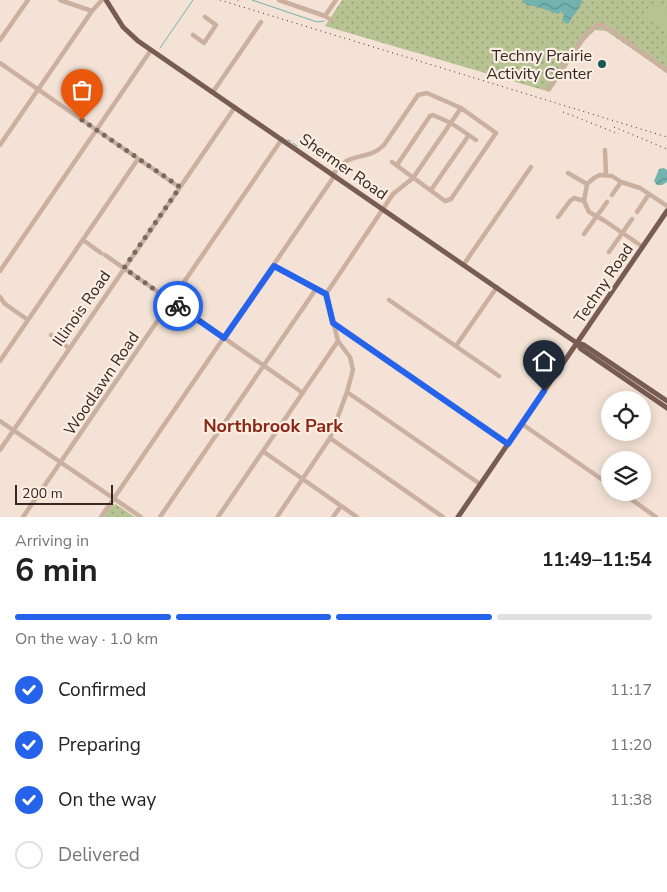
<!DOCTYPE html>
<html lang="en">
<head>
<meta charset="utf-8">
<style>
  body { margin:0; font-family:"Nunito Sans",sans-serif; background:#f2f2f2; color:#222; height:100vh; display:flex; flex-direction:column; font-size:19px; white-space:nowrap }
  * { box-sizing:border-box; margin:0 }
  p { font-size:16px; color:#767676 }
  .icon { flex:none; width:28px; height:28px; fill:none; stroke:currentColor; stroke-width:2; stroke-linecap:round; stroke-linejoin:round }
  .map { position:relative; height:517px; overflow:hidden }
  .side { display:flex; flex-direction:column; background:#fff; flex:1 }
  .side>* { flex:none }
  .buttons { position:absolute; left:601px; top:391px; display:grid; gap:10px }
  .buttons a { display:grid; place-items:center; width:50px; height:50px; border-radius:50%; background:#fff; box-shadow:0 2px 12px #0003; font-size:25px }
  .scale { position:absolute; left:15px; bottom:12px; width:98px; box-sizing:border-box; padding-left:5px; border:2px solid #352824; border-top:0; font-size:14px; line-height:18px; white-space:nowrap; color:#352824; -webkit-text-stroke:4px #faede1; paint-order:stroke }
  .pin { position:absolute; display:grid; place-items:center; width:42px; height:42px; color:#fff; margin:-51px -21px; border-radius:50% 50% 50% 0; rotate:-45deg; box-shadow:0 0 5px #0007 }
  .pin .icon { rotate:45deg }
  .courier { position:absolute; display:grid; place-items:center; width:50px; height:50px; margin:-25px; border:4px solid #2563eb; border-radius:50%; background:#fff; color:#222; box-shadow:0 1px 6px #0007 }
  .overview em { font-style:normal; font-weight:700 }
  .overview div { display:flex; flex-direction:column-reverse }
  .overview { display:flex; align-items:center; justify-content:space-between; height:85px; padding:0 15px }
  h1 { font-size:32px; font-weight:700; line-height:38px }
  .bar { display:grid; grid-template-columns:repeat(4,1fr); gap:8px 5px; align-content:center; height:60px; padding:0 15px }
  .bar i { height:6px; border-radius:4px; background:#e0e0e0 }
  .bar .current { background:#2563eb }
  .bar p { grid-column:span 4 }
  ol { padding:0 15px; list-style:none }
  li { display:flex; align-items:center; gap:15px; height:55px }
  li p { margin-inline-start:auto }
  li .icon { padding:5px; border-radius:50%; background:#2563eb; color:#fff; stroke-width:4 }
  li:last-child { color:#767676 }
  li i { width:28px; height:28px; border:2px solid #e0e0e0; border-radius:50% }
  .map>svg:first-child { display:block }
  .grass { fill:url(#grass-dots) }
  .pitch { fill:#b8c394 }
  .water { fill:url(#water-waves) }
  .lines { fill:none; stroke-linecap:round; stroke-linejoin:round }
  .stream { stroke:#72b2af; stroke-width:1 }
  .minor { stroke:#cbb0a0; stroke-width:4.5 }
  .major { stroke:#785c54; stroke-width:5 }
  .rail { stroke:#352824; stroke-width:1; stroke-dasharray:1 4; stroke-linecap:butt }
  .done { stroke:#786962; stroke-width:5; stroke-dasharray:0 9 }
  .route { stroke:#2563eb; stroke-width:6 }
  .poi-dot { fill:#175957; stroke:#faede1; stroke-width:2 }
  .labels { text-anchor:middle; stroke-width:4.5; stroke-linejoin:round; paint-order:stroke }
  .poi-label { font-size:16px; fill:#352824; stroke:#faede1; text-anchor:end }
  .street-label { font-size:16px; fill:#352824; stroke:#faede1 }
  .neighbourhood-label { font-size:18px; font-weight:bold; fill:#8b2716; stroke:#faede1 }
</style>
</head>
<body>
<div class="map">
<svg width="667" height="517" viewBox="0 0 667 517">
  <defs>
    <pattern id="grass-dots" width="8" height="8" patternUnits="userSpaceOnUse" patternTransform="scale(1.25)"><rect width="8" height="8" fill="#b8c394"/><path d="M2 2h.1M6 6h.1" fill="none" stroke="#969e79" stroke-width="1.8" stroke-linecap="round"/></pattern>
    <pattern id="water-waves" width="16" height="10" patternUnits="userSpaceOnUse" patternTransform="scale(1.25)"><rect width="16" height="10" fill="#72b2af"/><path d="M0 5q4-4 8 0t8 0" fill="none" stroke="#5e918e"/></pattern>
  </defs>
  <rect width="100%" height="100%" fill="#f3e2d5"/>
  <path class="grass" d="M 342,0 L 667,0 L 667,73 L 606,31 L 595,30 L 584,41 L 550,92 L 325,26 Z
    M 115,504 L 117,505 L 135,517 L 103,517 L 111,506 Z"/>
  <path class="pitch" d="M 657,6 L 667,12 L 667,31 L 645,17 L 648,7 Z"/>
  <path class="water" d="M 522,0 L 582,0 C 580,11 573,13 569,23 L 567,24 L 562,20 L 564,15 L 562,11 L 558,14 L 538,7 L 527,5 Z
    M 664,168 L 667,170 L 667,182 L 662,185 L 657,185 L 654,181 L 659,169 Z"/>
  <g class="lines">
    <path class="stream" d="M 252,0 L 317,22 L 324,21
      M 238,1 L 238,0
      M 160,48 L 193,0
      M 288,140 L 291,141
      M 293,143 L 297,146"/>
    <path class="minor" d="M 60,0 L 92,11
      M 279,0 L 325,16 L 331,20
      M 325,16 L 336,0
      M 193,35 L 204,43 L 216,25 L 205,17
      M 0,40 L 28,0
      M 0,63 L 179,187
      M 548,89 L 588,32 L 599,24 L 611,30 L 667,71
      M 213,92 L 261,22
      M 0,145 L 92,11 L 102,0
      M 605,150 L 606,175
      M 397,165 L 430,116 L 433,115 L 451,123 L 476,140
      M 568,173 L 587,184
      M 333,174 C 338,168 344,161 351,159 C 365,154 373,156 384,145 L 418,95 L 427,93 L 461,108 L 496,133 L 451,199 L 445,201 L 392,162
      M 431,190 L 469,135
      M 612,195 L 621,182
      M 637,212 L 649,194
      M 558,217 L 570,201 L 574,198 L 584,201
      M 584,234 L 607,202
      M 83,240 L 101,253
      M 643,247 L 605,221 L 589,212 L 584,201 L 587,184 L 594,178 L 600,175 L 612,176 L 621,182 L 640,188 L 667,206
      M 609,252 L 632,219
      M 105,255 L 303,393
      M 464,264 L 531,167
      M 274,266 L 326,294 L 338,341 L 350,357 L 353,370 L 347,392 L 330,438 L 277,517
      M 0,271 L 151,50
      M 326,294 L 393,194 L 413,178 L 461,108
      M 0,297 L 5,304 L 28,320
      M 389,300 L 499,376
      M 333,323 L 508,444
      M 51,335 L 69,348
      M 456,346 L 497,287
      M 0,361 L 138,159
      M 347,392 L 480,484
      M 0,421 L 141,517
      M 522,424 L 610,485
      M 330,438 L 443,517
      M 0,450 L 235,107
      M 264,452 L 357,517
      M 621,492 L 656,517
      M 23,517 L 282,139
      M 101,517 L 335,175
      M 160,517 L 316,289
      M 218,517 L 338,341
      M 333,517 L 341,506"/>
    <path class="major" d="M 106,0 L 123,27 L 138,41 L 571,339 L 577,343 L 581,349 L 667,408
      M 577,343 L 584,345 L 667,401
      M 458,517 L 667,211"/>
    <path class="rail" d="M 220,0 L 667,137
      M 563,112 L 619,134
      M 614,127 L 667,149"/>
  </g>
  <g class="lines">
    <path class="done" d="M 82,120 L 180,187 L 124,268 L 178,306"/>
    <path class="route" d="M 178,306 L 224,338 L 274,266 L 326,294 L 333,323 L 508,444 L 544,391"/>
  </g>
  <circle class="poi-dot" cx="602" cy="64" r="5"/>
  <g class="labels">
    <g class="poi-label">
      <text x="592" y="61">Techny Prairie<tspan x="592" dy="18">Activity Center</tspan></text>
    </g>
    <g class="street-label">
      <text transform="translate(344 166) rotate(35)" y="6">Shermer Road</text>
      <text transform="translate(603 283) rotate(-56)" y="6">Techny Road</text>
      <text transform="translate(81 308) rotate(-55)" y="6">Illinois Road</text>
      <text transform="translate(101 383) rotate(-56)" y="6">Woodlawn Road</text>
    </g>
    <g class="neighbourhood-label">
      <text x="273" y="432">Northbrook Park</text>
    </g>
  </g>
</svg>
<div class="buttons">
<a><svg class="icon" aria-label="locate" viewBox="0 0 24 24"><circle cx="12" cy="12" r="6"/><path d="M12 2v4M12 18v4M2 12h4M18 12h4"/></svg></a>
<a><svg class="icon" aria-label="layers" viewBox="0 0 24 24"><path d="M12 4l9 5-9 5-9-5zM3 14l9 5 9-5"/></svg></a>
</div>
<div class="scale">200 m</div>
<div class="pin" style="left:82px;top:120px;background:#ea580c"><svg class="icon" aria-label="bag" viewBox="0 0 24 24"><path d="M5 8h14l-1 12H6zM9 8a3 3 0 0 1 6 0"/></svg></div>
<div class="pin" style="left:544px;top:391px;background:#1f2937"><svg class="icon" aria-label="home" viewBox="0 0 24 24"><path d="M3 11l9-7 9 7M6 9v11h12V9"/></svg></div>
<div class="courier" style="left:178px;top:306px"><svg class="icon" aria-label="bike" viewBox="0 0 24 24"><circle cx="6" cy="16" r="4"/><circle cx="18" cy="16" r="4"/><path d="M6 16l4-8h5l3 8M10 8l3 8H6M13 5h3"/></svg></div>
</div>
<section class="side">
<div class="overview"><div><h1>6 min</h1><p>Arriving in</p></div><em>11:49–11:54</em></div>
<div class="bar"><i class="current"></i><i class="current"></i><i class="current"></i><i></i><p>On the way · 1.0 km</p></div>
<ol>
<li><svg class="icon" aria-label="check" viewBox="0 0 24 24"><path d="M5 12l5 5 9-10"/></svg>Confirmed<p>11:17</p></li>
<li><svg class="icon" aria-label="check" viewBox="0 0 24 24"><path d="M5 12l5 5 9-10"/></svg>Preparing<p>11:20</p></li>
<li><svg class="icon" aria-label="check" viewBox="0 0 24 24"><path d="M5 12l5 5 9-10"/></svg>On the way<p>11:38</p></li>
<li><i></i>Delivered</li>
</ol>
</section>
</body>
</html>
